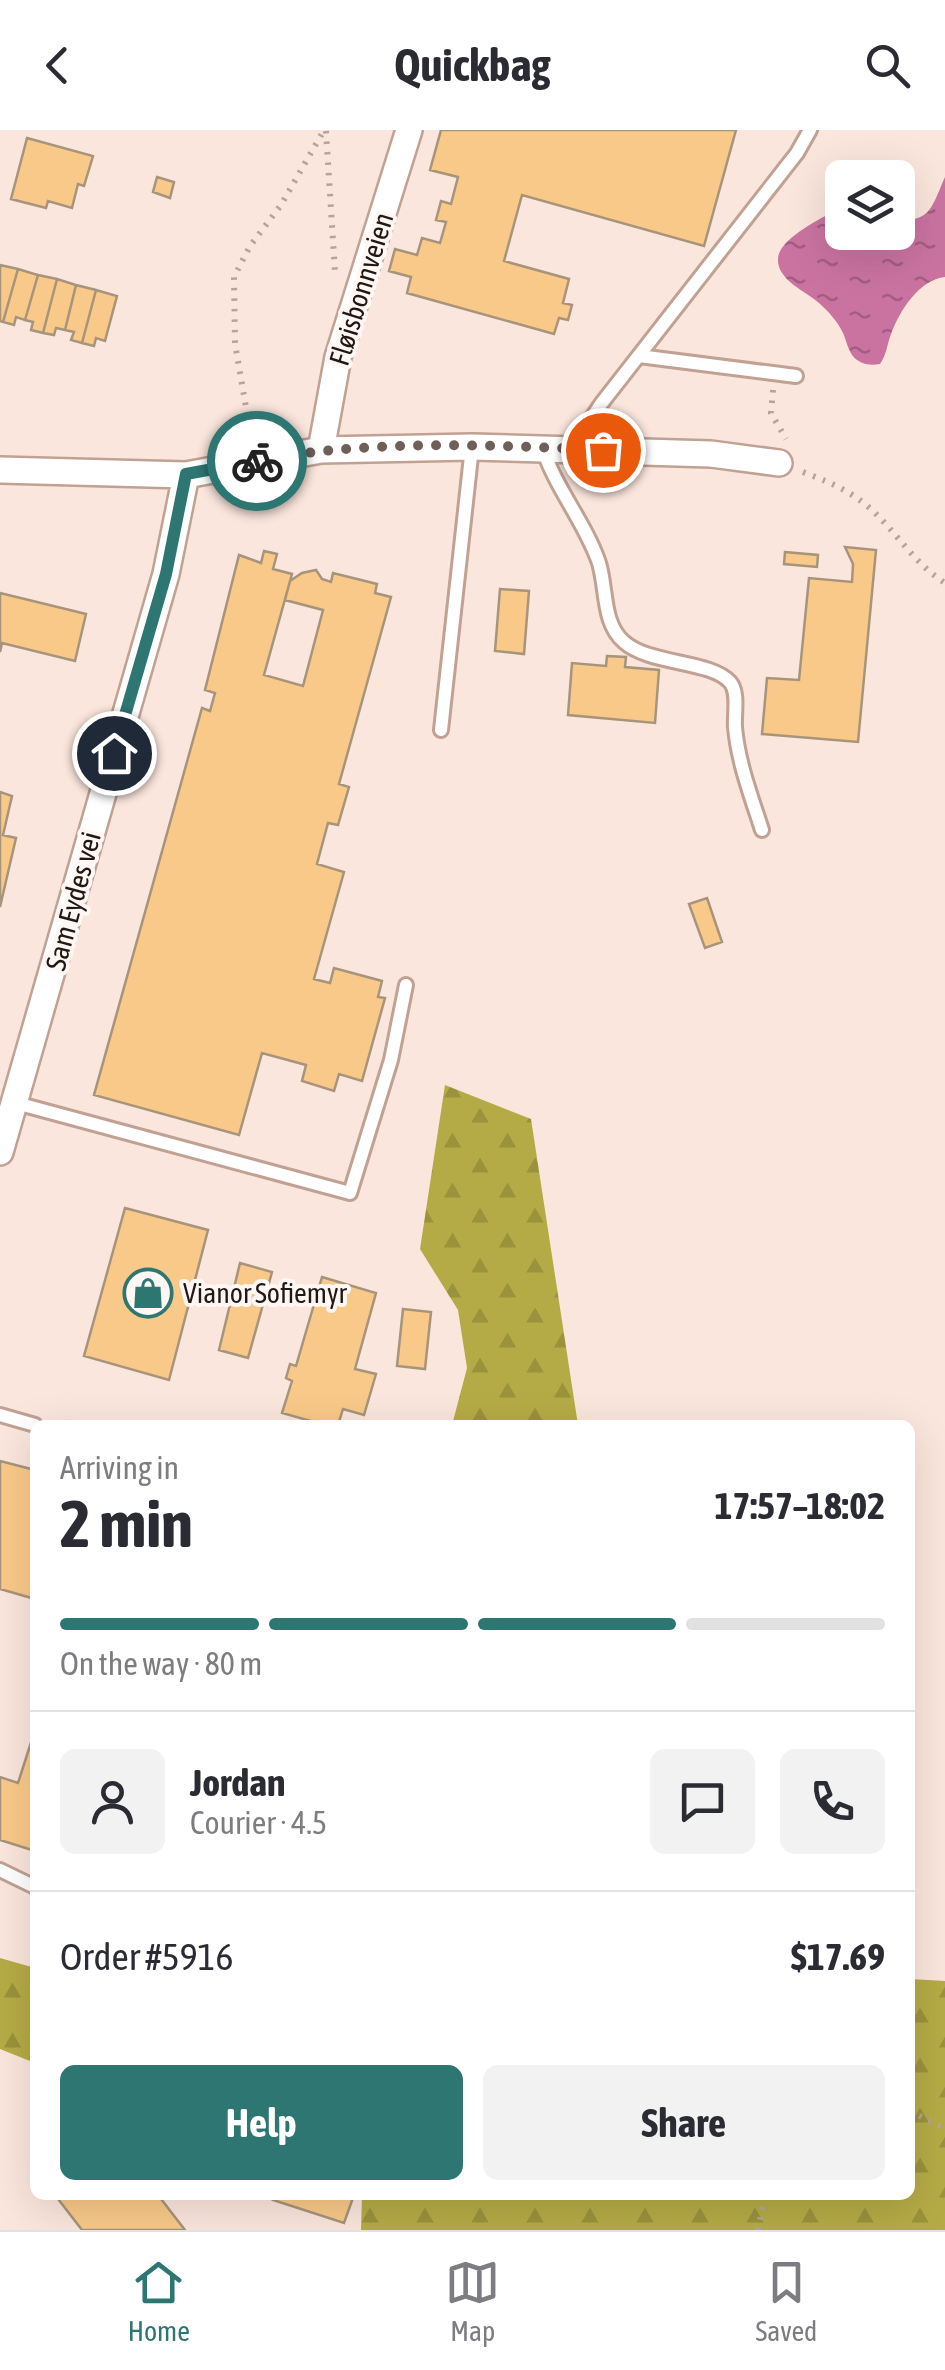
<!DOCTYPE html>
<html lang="en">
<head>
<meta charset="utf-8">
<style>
  body { margin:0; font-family:"Asap Condensed",sans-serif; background:#f2f2f3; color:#2b2b33; height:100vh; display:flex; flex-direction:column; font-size:38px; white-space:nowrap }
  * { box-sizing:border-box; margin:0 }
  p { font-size:32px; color:#7c7c81 }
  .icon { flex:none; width:55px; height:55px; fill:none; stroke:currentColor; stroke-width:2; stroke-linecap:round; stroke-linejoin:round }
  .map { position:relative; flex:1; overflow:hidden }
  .sheet { position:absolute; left:30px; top:1290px; width:885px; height:780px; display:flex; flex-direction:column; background:#fff; border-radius:15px; box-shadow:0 10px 40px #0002 }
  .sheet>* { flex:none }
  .buttons { position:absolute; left:825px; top:30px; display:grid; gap:20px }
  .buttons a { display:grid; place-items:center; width:90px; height:90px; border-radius:15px; background:#fff; box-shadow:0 10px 40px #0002; font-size:50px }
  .pin { position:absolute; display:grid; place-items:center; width:85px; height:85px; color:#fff; margin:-42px; border:5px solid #fff; border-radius:50%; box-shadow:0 2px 10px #0007 }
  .courier { position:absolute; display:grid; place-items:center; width:100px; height:100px; margin:-50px; border:8px solid #2d7672; border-radius:50%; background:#fff; color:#222; box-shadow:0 2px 12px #0007 }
  .summary em { font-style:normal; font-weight:700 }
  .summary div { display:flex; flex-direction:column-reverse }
  .summary { display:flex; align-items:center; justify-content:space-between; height:170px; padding:0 30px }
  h1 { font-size:65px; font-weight:700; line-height:75px }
  .bar { display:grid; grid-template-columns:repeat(4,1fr); gap:15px 10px; align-content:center; height:120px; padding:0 30px }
  .bar i { height:12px; border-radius:8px; background:#e1e1e2 }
  .bar .on { background:#2d7672 }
  .bar p { grid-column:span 4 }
  .line { display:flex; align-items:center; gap:25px; padding:0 30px; border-top:2px solid #e1e1e2 }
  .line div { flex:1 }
  .round { display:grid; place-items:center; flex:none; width:105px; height:105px; border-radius:15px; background:#f2f2f3 }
  .button { display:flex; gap:20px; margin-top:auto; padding:20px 30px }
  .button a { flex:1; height:115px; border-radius:15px; background:#2d7672; color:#fff; font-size:40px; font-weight:700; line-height:115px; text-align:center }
  .button a+a { background:#f2f2f3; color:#2b2b33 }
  header { display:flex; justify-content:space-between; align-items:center; height:130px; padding:0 30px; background:#fff; font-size:45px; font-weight:700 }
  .tabs { display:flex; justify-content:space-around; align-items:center; height:140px; border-top:2px solid #e1e1e2; background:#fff; font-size:28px; color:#7c7c81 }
  .tabs a { display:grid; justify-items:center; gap:5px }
  .tabs .on { color:#2d7672 }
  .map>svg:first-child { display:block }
  .forest { fill:url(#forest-firs) }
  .water { fill:url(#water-ripples) }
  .building { fill:#f9c989; stroke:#a7947b; stroke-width:2.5 }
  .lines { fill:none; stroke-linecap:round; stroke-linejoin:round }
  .service-casing { stroke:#c0a193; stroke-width:18 }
  .minor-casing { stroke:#c0a193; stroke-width:30 }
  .path { stroke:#b6a49c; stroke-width:6; stroke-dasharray:2.5 8; stroke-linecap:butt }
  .service { stroke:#fff; stroke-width:12 }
  .minor { stroke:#fff; stroke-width:25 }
  .done { stroke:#6e5f59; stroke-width:10; stroke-dasharray:0 18 }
  .route { stroke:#2d7672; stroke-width:12 }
  .labels { text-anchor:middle; stroke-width:8; stroke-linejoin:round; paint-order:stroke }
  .street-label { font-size:28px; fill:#221712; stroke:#fef7f4 }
  .poi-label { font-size:28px; fill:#221712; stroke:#fef7f4; text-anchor:start }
</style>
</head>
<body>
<header><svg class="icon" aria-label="back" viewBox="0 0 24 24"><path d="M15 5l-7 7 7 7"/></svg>Quickbag<svg class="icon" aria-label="search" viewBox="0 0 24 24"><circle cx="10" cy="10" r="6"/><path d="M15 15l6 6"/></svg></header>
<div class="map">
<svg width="945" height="2100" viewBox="0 0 945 2100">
  <defs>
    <pattern id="forest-firs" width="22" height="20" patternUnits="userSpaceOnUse" patternTransform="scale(2.5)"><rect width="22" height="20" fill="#b5ab46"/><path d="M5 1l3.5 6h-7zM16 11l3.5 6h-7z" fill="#9b923c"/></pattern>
    <pattern id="water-ripples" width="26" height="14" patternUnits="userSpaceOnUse" patternTransform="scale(2.5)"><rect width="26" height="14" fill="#ca73a1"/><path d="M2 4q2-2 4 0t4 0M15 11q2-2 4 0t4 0" fill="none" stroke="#a45d82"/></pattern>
  </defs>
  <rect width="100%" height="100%" fill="#fbe6dd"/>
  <path class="forest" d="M 445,955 L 531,989 L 578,1295 L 452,1295 L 467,1238 L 458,1180 L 420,1119 Z
    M 0,1828 L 35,1838 L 35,1933 L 0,1919 Z
    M 910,1849 L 945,1851 L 945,2100 L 361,2100 L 362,2065 L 910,2065 Z"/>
  <path class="water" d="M 945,47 L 945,147 C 919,150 900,180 891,204 C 887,214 887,224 880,234 C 869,236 859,234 852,225 C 848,219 846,210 843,203 C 838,192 828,181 819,173 C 805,161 777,150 778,129 C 778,108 826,86 842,77 L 842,102 L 898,102 L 898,89 C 931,94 933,73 945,47 Z"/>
  <path class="building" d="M 441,0 L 736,0 L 704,116 L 522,65 L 504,131 L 569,149 L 563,173 L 572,175 L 568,190 L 559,188 L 554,204 L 407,163 L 411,147 L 389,141 L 395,119 L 417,125 L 422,108 L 440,113 L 446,92 L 436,90 L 441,71 L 451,74 L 458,47 L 430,40 Z
    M 27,8 L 93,26 L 84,56 L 78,54 L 72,78 L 48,71 L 46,78 L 11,69 Z
    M 157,47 L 174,52 L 170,68 L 153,62 Z
    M 0,135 L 18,139 L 3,192 L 0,191 Z
    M 18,139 L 38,145 L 25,190 L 16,187 L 14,195 L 3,192 Z
    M 38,145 L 57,149 L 43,203 L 31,200 L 33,192 L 25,190 Z
    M 57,149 L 76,155 L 65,200 L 56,198 L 54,205 L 43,203 Z
    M 76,155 L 96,160 L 82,213 L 71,210 L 74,202 L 65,200 Z
    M 96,160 L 117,166 L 105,211 L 96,208 L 94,216 L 82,213 Z
    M 845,417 L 876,420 L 858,612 L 762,604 L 767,548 L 799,550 L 809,448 L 852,452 L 853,434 Z
    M 264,421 L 277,424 L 273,439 L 292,444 L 264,545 L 303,556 L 323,480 L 285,470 L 290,451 L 302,443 L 316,440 L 322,449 L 331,452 L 333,443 L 377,454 L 375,463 L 391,467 L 339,654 L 349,657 L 338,695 L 328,693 L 317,734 L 344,742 L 314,849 L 330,853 L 334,838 L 382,851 L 378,867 L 385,868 L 362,951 L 339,944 L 334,961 L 302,951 L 306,935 L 262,923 L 239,1005 L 94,965 L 202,578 L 210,581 L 215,563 L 205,560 L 239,425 L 261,433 Z
    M 785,422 L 818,425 L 817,437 L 784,434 Z
    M 500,459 L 529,461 L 524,524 L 495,521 Z
    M 0,463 L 86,484 L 75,531 L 2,513 L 0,522 Z
    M 607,526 L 626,527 L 625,537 L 659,540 L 655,593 L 568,585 L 572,533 L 606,536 Z
    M 0,662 L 12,666 L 3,705 L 16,708 L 0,777 Z
    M 707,768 L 722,812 L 705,818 L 689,774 Z
    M 125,1078 L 208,1100 L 169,1250 L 84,1226 Z
    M 240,1133 L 272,1142 L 248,1228 L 219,1220 Z
    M 322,1147 L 376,1163 L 355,1239 L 376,1244 L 364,1285 L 343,1279 L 338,1295 L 325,1295 L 282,1283 L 292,1251 L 286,1248 L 290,1234 L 296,1236 Z
    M 403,1179 L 431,1182 L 425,1239 L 397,1236 Z
    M 0,1331 L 35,1340 L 35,1469 L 0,1459 Z
    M 35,1600 L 35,1721 L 0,1710 L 0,1647 L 18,1653 Z
    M 55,2065 L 158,2065 L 185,2100 L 82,2100 Z
    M 275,2065 L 354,2065 L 344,2093 L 273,2070 Z"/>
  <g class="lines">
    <g class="service-casing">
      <path id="service" d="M 639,226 L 796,246
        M 542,317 C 556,359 586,394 599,433 C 607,459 602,493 624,512 C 650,535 710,530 730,552 C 739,562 734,584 735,597 C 738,632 751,666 762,700
        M 571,319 L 601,274 L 797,23 L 810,0
        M 441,600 L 472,317
        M 16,973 L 350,1063 L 391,930 L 406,855
        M 0,1285 L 35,1295
        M 0,1740 L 35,1757"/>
    </g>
    <g class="minor-casing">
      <path id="minor" d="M 321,320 L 338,227 L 409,0
        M 0,340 L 186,345 L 321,320 L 472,317 L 711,324 L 779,333
        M 0,1022 L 166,444 L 186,345"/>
    </g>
    <path class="path" d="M 326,1 L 335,142
      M 773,260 L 771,283 L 786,309
      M 251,306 L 235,214 L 234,147 L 250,116 L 281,75 L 324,0
      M 803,342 C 826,351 847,359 866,375 C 895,399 913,433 945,453
      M 910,1981 L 945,1999
      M 758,2100 L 765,2065"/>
    <use href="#service" class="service"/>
    <use href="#minor" class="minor"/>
  </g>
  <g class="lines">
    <path class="done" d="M 257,331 C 369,309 489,315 603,320"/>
    <path class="route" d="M 114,623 L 166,444 L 186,344 L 257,331"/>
  </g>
  <defs>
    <g id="shop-ring" transform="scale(2.5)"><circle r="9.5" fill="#fef7f4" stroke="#2d7672" stroke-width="1.5"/><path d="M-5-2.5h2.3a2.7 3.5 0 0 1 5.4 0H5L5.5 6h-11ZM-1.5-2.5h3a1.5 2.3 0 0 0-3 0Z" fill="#2d7672"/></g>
  </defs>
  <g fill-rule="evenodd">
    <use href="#shop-ring" x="148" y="1163"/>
  </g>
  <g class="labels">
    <g class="street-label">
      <text transform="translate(361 159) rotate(-73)" y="10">Fløisbonnveien</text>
      <text transform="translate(73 771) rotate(-75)" y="10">Sam Eydes vei</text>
    </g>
    <g class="poi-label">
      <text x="183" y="1173">Vianor Sofiemyr</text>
    </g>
  </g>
</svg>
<div class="buttons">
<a><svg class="icon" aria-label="layers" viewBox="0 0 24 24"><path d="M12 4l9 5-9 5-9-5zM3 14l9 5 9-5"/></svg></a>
</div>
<div class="pin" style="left:603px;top:320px;background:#ea580c"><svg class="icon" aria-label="bag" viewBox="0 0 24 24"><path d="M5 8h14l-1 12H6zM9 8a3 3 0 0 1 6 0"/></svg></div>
<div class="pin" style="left:114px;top:623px;background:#1f2937"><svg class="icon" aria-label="home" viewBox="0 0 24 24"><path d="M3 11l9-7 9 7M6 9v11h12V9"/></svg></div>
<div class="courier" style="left:257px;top:331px"><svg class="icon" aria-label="bike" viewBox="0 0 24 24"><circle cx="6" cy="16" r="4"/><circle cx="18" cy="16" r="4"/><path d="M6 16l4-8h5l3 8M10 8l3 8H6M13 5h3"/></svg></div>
<section class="sheet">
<div class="summary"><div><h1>2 min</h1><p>Arriving in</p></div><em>17:57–18:02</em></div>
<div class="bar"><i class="on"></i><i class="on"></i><i class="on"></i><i></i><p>On the way · 80 m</p></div>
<div class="line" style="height:180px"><a class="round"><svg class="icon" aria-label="person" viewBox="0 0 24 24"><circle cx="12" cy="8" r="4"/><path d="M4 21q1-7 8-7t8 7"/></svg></a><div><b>Jordan</b><p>Courier · 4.5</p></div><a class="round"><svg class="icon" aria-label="chat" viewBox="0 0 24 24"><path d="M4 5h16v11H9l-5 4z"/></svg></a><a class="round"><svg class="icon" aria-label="phone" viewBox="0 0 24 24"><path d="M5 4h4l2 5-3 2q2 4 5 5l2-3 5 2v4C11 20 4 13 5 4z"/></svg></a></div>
<div class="line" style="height:130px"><div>Order #5916</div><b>$17.69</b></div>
<div class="button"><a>Help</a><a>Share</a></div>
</section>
</div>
<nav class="tabs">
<a class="on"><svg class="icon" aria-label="home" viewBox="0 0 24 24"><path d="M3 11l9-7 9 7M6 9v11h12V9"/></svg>Home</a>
<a><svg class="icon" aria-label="map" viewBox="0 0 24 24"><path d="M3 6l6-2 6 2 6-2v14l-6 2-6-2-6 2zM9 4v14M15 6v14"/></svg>Map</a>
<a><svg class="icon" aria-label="saved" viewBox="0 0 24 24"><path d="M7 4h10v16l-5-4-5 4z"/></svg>Saved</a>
</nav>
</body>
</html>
